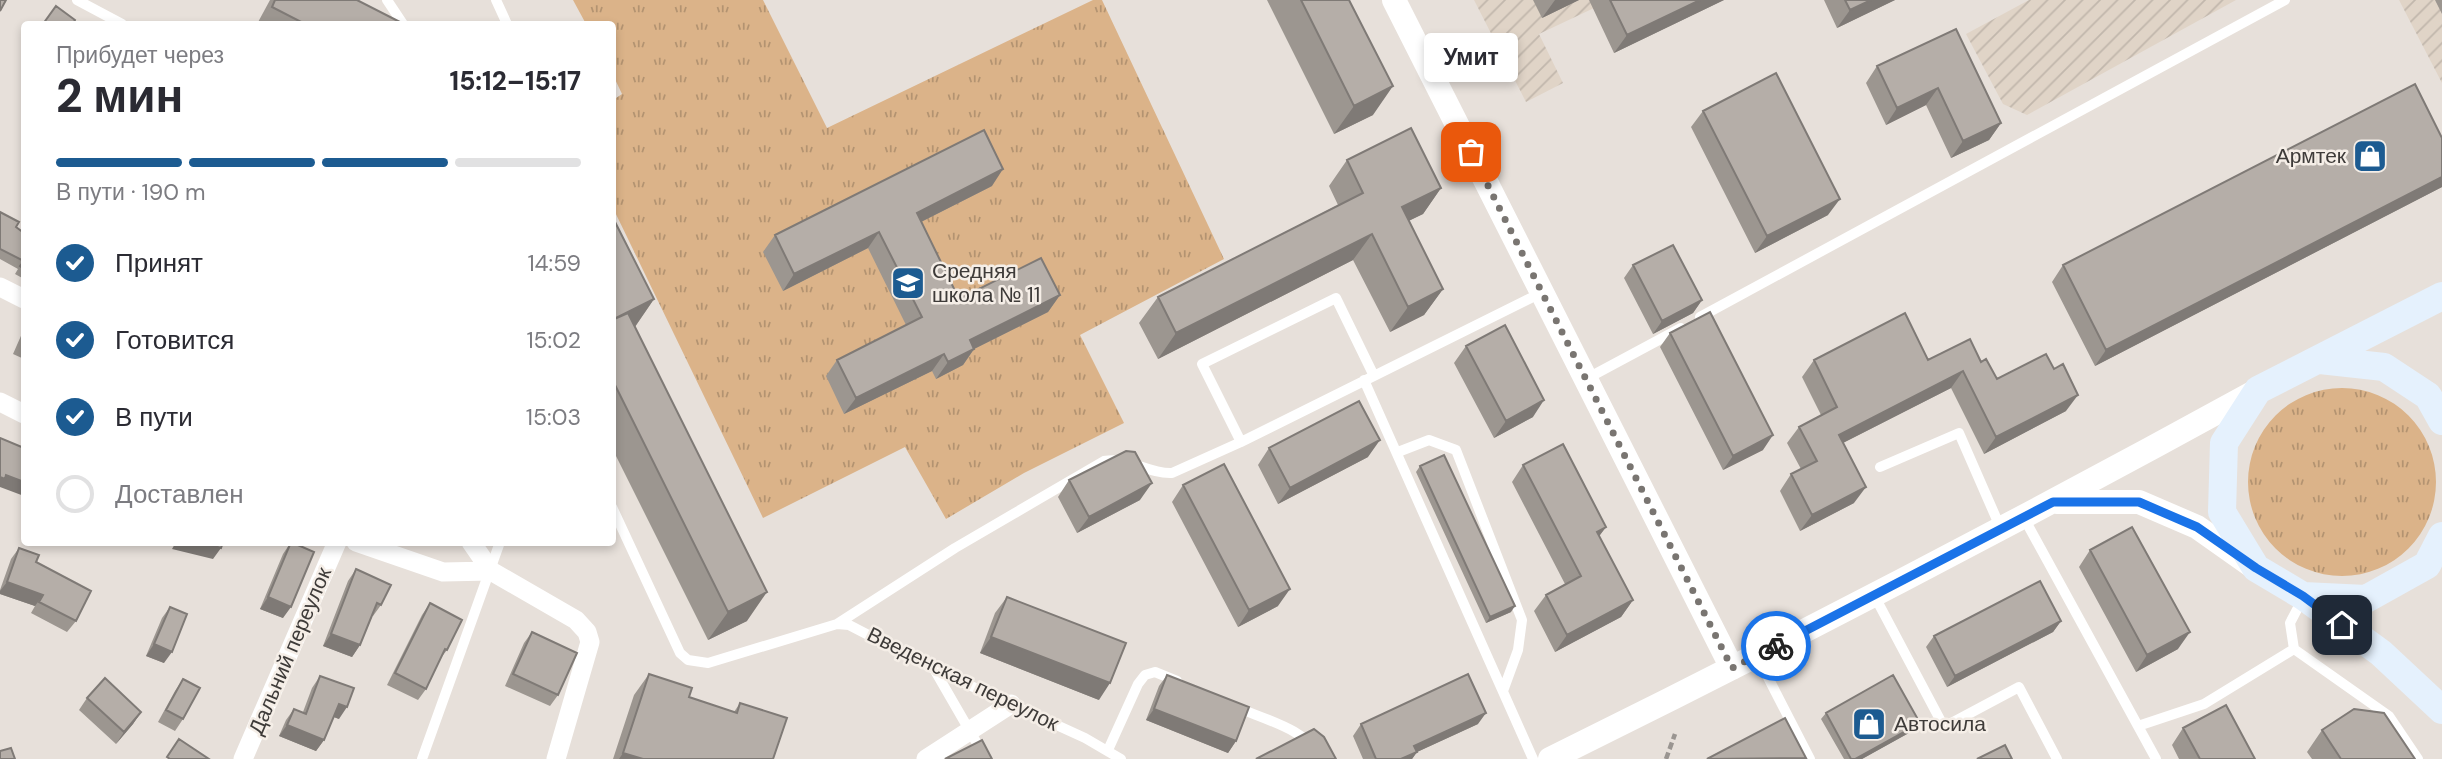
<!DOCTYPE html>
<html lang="ru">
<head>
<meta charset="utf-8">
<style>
  body { margin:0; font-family:"DM Sans",sans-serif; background:#f7f7f7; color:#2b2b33; height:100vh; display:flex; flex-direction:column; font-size:26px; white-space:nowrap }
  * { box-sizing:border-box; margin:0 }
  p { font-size:23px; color:#7c7c81 }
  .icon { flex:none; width:38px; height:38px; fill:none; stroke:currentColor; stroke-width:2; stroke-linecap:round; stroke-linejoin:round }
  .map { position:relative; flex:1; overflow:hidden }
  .panel { position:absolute; left:21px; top:21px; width:595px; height:525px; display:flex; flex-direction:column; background:#fff; border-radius:7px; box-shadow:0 4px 10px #0003 }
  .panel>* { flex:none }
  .pin { position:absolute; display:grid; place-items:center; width:60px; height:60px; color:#fff; margin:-30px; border-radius:14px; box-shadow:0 4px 10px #0006 }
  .courier { position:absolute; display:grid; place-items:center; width:70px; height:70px; margin:-35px; border:5px solid #1a73e8; border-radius:50%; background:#fff; color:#222; box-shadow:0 2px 9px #0007 }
  .bubble { position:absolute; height:49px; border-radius:7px; background:#fff; box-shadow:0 4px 10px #0003; font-size:23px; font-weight:800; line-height:49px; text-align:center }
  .head em { font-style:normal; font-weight:800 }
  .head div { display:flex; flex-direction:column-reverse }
  .head { display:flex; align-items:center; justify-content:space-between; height:119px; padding:0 35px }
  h1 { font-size:46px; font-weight:800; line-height:52px }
  .bar { display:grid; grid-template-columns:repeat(4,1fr); gap:10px 7px; align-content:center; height:84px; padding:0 35px }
  .bar i { height:9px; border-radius:5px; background:#e1e1e2 }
  .bar .active { background:#1c5b91 }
  .bar p { grid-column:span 4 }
  ol { padding:0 35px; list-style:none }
  li { display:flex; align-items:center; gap:21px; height:77px }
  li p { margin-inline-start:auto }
  li .icon { padding:7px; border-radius:50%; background:#1c5b91; color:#fff; stroke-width:4 }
  li:last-child { color:#7c7c81 }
  li i { width:38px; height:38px; border:4px solid #e1e1e2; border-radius:50% }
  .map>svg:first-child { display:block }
  .industrial { fill:url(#industrial-furrows) }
  .grass { fill:url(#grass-tufts) }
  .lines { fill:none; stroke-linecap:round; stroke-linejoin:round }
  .path { stroke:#9a9591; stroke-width:4.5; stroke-dasharray:7 3.5; stroke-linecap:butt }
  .service { stroke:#fff; stroke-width:10 }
  .minor { stroke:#fff; stroke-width:19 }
  .tertiary { stroke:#fff; stroke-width:24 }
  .secondary { stroke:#e5f1fd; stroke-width:28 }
  .wall { fill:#9c9690 }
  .shaded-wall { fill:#7f7a76 }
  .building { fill:#b5aea8; stroke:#7f7a76; stroke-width:2 }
  .done { stroke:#797571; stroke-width:7; stroke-dasharray:0 12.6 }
  .route { stroke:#1a73e8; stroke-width:9 }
  .labels { text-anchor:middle; stroke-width:5; stroke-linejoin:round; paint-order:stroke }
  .poi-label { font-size:21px; fill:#3e3b39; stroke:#f5eee7; text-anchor:start }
  .street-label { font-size:21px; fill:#3e3b39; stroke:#f5eee7 }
</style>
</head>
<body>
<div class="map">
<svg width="2442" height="759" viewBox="0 0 2442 759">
  <defs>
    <pattern id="industrial-furrows" width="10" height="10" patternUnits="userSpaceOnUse" patternTransform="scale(1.75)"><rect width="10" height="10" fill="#e0d4c7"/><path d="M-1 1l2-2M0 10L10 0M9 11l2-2" fill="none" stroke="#c1b7ac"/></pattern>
    <pattern id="grass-tufts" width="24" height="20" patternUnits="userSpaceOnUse" patternTransform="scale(1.75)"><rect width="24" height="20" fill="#dbb389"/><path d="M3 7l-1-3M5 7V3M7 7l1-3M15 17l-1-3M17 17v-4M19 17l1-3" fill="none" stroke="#b39371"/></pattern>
  </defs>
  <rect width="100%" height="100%" fill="#e7e0da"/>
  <path class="industrial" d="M 1474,0 L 1611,0 L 1539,34 L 1563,83 L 1526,102 Z
    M 2029,0 L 2236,0 L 2027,115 L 2003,104 L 1966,34 Z
    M 2399,0 L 2442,0 L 2442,83 Z"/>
  <path class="grass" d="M 573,0 L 763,0 L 827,128 L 1093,0 L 1102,0 L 1224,259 L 1080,335 L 1124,423 L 1024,473 L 946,519 L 905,447 L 763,518 L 613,208 L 613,100 L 622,94 L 613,75 L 612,24 L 586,24 Z
    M2248 482a94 94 0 1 1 188 0a94 94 0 1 1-188 0Z"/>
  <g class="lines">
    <path class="path" d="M 1666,759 L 1675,734"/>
    <path class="service" d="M 77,0 L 122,24
      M 387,0 L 403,24
      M 496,0 L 507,24
      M 1700,317 L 2285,0
      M 1586,379 L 1681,328
      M 1364,380 L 1533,759
      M 1241,442 L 1202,364 L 1336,298 L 1374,376
      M 1398,452 L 1429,440 L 1456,450 L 1522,620 L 1518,650 L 1503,691
      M 1880,467 L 1959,433 L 2001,529
      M 612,507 L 680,653 L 688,660 L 708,663 L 837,624 L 849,625 L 934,669 L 1085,738 L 1121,759
      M 2024,518 L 2156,759
      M 1874,595 L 1944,727 L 2019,687 L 2057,759
      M 2302,600 L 2290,623 L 2294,649 L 2389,716 L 2418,759
      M 837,624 L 955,548 L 1104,461 C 1129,456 1147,474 1172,473 L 1241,442 L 1541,293
      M 1757,656 L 1810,759
      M 934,669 L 986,759
      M 1236,707 C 1266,720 1306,729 1323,759
      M 2138,726 L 2204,704 L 2294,649
      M 1108,750 L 1138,684 L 1145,675 L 1155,672 L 1177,681
      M 422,759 L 500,542"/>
    <path class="minor" d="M 0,287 L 24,299
      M 0,402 L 24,414
      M 356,542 L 443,572 L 491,571 L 576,620 L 587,632 L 590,642 L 556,759
      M 471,542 L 491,571
      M 243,759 L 337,542
      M 926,759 L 1011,704"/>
    <path class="tertiary" d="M 1394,0 L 1732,668
      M 2057,502 L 2139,502 L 2197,527 L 2255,568
      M 1550,759 C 1789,641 2025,518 2258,390"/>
    <path class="secondary" d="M 2442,296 L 2258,390 L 2224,443 L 2222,512 L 2256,568 L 2303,596 L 2366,599 L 2427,565 L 2442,536
      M 2320,360 L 2384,367 L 2428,396 L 2442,421
      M 2303,596 L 2381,653 L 2442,710"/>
  </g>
  <path class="wall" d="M 270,0 L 357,0 L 399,24 L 257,24 Z
    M 1267,0 L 1349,0 L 1373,115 L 1334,134 Z
    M 1533,0 L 1579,0 L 1542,18 Z
    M 1589,0 L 1724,0 L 1614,53 Z
    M 1824,0 L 1895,0 L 1837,28 Z
    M 2435,0 L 2442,0 L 2442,14 Z
    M 1956,29 L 2001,123 L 1989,140 L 1951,158 L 1926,105 L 1886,125 L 1866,83 L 1877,66 Z
    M 1703,111 L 1828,215 L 1755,253 L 1691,127 Z
    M 2442,138 L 2442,187 L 2095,366 L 2052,282 L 2063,265 Z
    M 1347,160 L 1441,188 L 1423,214 L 1408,221 L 1443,289 L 1424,315 L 1390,332 L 1353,260 L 1158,359 L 1139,323 L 1158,297 L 1338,205 L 1329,186 Z
    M 992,186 L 921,222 L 959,299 L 1060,295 L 1048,312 L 974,349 L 963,365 L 936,379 L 932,371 L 844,414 L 826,376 L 837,360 L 906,325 L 868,248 L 783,291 L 763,252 L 775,235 Z
    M 0,212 L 16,227 L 24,233 L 24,279 L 15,274 L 18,269 L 0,259 Z
    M 612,216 L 654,299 L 635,327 L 747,621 L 708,640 L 612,448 Z
    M 1633,265 L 1702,300 L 1693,313 L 1653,334 L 1624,278 Z
    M 24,329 L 24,359 L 13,354 Z
    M 1670,333 L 1763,450 L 1723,470 L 1660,347 Z
    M 1466,346 L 1533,417 L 1494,438 L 1454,363 Z
    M 1814,360 L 1928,360 L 1981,362 L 1997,379 L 2066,411 L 1984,454 L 1951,388 L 1843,443 L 1854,503 L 1800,531 L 1780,491 L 1791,474 L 1801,469 L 1787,443 L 1799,427 L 1821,415 L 1802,377 Z
    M 1269,448 L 1368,457 L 1278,504 L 1258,465 Z
    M 1523,465 L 1606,527 L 1599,536 L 1633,600 L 1621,617 L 1555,652 L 1534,611 L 1546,595 L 1565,584 L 1512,482 Z
    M 1420,466 L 1511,612 L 1486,623 L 1416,472 Z
    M 1069,480 L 1140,500 L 1077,533 L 1058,497 Z
    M 1183,485 L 1278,606 L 1238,627 L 1172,502 Z
    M 291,542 L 283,618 L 260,609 L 283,554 Z
    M 19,548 L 36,562 L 76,621 L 67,632 L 31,613 L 35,606 L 0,594 L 0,590 L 11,559 Z
    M 2090,550 L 2178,649 L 2136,672 L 2079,567 Z
    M 356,569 L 381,605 L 373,616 L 371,616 L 360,645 L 352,657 L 323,646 L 348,581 Z
    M 1007,597 L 1099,700 L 980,653 L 995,613 Z
    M 430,603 L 447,650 L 440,659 L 426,689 L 418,700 L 387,685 L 422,615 Z
    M 170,607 L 164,663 L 146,656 L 162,618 Z
    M 2061,621 L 2053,632 L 1947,687 L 1926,647 L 1934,636 Z
    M 532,632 L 558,695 L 550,706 L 505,686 L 524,643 Z
    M 649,674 L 689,697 L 734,712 L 740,703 L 773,759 L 613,759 L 634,695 Z
    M 1167,675 L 1236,741 L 1228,753 L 1146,720 L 1159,686 Z
    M 320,676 L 339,719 L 334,717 L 324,740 L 316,751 L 279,736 L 286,720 L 294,709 L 303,712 L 312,688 Z
    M 183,679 L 183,719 L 175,731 L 158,722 L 175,691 Z
    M 87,698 L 141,712 L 133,724 L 116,744 L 79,710 Z
    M 1826,713 L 1920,723 L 1916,729 L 1862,759 L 1844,759 L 1821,719 Z
    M 1361,724 L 1478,724 L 1417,752 L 1412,759 L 1363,759 L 1353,736 Z
    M 2183,728 L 2255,759 L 2179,759 L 2172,745 Z
    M 2322,730 L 2415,759 L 2312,759 L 2307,752 Z"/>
  <path class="shaded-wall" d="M 1555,0 L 1579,0 L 1542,18 Z
    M 1700,0 L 1724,0 L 1614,53 L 1627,35 Z
    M 1871,0 L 1895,0 L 1837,28 L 1850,10 Z
    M 1393,86 L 1373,115 L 1334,134 L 1354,106 Z
    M 1938,88 L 1926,105 L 1886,125 L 1897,108 Z
    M 2001,123 L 1989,140 L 1951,158 L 1963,141 Z
    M 1003,169 L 992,186 L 905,230 L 917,213 Z
    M 2442,177 L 2442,187 L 2095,366 L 2106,350 Z
    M 1441,188 L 1423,214 L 1384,233 L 1402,207 Z
    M 1840,199 L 1828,215 L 1755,253 L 1767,236 Z
    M 879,232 L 868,248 L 783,291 L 794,274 Z
    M 1372,234 L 1353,260 L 1158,359 L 1176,333 Z
    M 1443,289 L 1424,315 L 1390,332 L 1408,307 Z
    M 1060,295 L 1048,312 L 974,349 L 963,365 L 936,379 L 948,362 L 970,340 Z
    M 654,299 L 634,328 L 614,319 Z
    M 1702,300 L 1693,313 L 1653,334 L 1662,321 Z
    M 944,354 L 932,371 L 844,414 L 856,398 Z
    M 1963,371 L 1951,388 L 1827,451 L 1839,435 Z
    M 2078,395 L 2066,411 L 1984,454 L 1996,437 Z
    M 1544,400 L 1533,417 L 1494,438 L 1506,421 Z
    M 1773,435 L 1763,450 L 1723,470 L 1733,456 Z
    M 1380,440 L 1368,457 L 1278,504 L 1290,488 Z
    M 6,475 L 24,482 L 24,496 L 0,487 L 0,477 Z
    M 1152,483 L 1140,500 L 1077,533 L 1089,517 Z
    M 1866,487 L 1854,503 L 1800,531 L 1812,515 Z
    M 1606,527 L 1594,543 L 1597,532 Z
    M 176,542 L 201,542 L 221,548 L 213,559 L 172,549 Z
    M 7,582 L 43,595 L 35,606 L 0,594 L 0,591 Z
    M 1290,589 L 1278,606 L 1238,627 L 1249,610 Z
    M 767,592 L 747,621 L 708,640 L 728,612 Z
    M 268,597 L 291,607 L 283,618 L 260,609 Z
    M 1633,600 L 1621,617 L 1555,652 L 1567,635 Z
    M 1515,606 L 1511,612 L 1486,623 L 1490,617 Z
    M 2061,621 L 2053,632 L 1947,687 L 1955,676 Z
    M 2190,632 L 2178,649 L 2136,672 L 2147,655 Z
    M 331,634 L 360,645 L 352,657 L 323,646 Z
    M 991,637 L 1110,683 L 1099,700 L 980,653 Z
    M 154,644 L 172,652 L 164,663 L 146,656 Z
    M 339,704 L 347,707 L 339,719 L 331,716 Z
    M 1154,709 L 1236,741 L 1228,753 L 1146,720 Z
    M 141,712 L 133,724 L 116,744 L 124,732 Z
    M 1486,713 L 1478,724 L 1417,752 L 1412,759 L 1401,759 L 1414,746 Z
    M 1920,723 L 1916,729 L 1862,759 L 1855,759 Z
    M 287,725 L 324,740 L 316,751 L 279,736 Z
    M 623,753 L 643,759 L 619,759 Z"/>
  <path class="building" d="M 0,0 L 6,0 L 0,11 Z
    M 275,0 L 357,0 L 400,22 L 399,24 L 305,24 L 272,7 Z
    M 1301,0 L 1349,0 L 1393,86 L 1354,106 Z
    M 1610,0 L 1700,0 L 1627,35 Z
    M 1845,0 L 1871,0 L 1850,10 Z
    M 56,6 L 75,20 L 74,22 L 77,24 L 43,24 Z
    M 1956,29 L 2001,123 L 1963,141 L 1938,88 L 1897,108 L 1877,66 Z
    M 1776,73 L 1840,199 L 1767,236 L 1703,111 Z
    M 2415,84 L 2442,138 L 2442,177 L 2106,350 L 2063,265 Z
    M 1411,128 L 1441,188 L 1402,207 L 1443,289 L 1408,307 L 1372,234 L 1176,333 L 1158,297 L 1363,193 L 1347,160 Z
    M 984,130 L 1003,169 L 917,213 L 959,299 L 1041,258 L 1060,295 L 970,340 L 974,349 L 948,362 L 944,354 L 856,398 L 837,360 L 922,317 L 879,232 L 794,274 L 775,235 Z
    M 0,212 L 19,222 L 16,227 L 24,233 L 24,269 L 20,266 L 24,261 L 0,249 Z
    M 612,216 L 654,299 L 614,319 L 612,316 Z
    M 1673,245 L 1702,300 L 1662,321 L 1633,265 Z
    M 1710,312 L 1773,435 L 1733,456 L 1670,333 Z
    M 628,313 L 767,592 L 728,612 L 612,379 L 612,320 Z
    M 1905,313 L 1928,360 L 1970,339 L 1981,362 L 1986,359 L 1997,379 L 2046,354 L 2054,369 L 2063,364 L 2078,395 L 1996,437 L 1963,371 L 1839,435 L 1866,487 L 1812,515 L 1791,474 L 1817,461 L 1799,427 L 1837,407 L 1814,360 Z
    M 1505,325 L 1544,400 L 1506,421 L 1466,346 Z
    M 1359,401 L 1380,440 L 1290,488 L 1269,448 Z
    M 0,438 L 24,448 L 24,482 L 6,475 L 5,479 L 0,477 Z
    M 1563,444 L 1606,527 L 1597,532 L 1633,600 L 1567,635 L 1546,595 L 1581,576 L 1523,465 Z
    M 1126,451 L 1135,452 L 1152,483 L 1089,517 L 1069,480 Z
    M 1444,455 L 1515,606 L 1490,617 L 1420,466 Z
    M 1224,464 L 1290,589 L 1249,610 L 1183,485 Z
    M 2132,527 L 2190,632 L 2147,655 L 2090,550 Z
    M 201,542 L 223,542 L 221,548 Z
    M 291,542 L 314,552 L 291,607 L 268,597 Z
    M 19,548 L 39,555 L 36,562 L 91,591 L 76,621 L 39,602 L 43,595 L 7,582 Z
    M 356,569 L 391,585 L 381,605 L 377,603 L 360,645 L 331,634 Z
    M 2040,581 L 2061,621 L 1955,676 L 1934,636 Z
    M 1007,597 L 1126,643 L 1110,683 L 991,637 Z
    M 430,603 L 462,620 L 447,650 L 445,649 L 426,689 L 395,673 Z
    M 170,607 L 187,614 L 172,652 L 154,644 Z
    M 532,632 L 577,653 L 558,695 L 513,674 Z
    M 649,674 L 692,688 L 689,697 L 737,713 L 740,703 L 787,718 L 773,759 L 643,759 L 623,753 Z
    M 1468,674 L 1486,713 L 1414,746 L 1417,752 L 1401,759 L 1376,759 L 1361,724 Z
    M 1167,675 L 1249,707 L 1236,741 L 1154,709 Z
    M 1893,675 L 1920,723 L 1855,759 L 1851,759 L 1826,713 Z
    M 320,676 L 354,688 L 347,707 L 339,704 L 324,740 L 287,725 L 294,709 L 306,714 Z
    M 105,678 L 141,712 L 124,732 L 87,698 Z
    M 183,679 L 200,688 L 183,719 L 166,710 Z
    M 2226,705 L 2255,759 L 2200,759 L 2183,728 Z
    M 2354,709 L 2384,713 L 2415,759 L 2341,759 L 2322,730 Z
    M 1785,718 L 1806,758 L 1707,759 Z
    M 1314,729 L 1324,737 L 1336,759 L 1256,759 Z
    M 179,739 L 209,759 L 170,759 L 167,757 Z
    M 982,740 L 992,759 L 945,759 Z
    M 2005,745 L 2012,759 L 1977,759 Z
    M 11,748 L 15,759 L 0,759 L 0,751 Z"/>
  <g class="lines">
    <path class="done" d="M 1471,152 L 1732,668 L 1776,646"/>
    <path class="route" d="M 1776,646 L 2053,502 L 2139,502 L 2197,527 L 2256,568 L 2303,596 L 2342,625"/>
  </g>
  <defs>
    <g id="shop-square" transform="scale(1.75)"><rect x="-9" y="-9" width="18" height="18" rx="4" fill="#1c5b91" stroke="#f5eee7"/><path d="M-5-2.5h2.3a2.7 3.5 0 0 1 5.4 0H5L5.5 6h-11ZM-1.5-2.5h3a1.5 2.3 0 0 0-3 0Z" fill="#fff"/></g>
    <g id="school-square" transform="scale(1.75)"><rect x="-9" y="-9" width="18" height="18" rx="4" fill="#1c5b91" stroke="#f5eee7"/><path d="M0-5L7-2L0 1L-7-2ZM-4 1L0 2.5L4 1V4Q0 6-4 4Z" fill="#fff"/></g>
  </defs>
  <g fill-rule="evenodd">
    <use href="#shop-square" x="2370" y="156"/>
    <use href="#school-square" x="908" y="283"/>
    <use href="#shop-square" x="1869" y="724"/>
  </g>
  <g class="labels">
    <g class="poi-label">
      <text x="2346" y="163" text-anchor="end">Армтек</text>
      <text x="932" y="278">Средняя<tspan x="932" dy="24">школа № 11</tspan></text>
      <text x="1894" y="731">Автосила</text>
    </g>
    <g class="street-label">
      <text transform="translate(290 651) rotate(-67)" y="7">Дальний переулок</text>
      <text transform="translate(963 679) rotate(26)" y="7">Введенская переулок</text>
    </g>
  </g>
</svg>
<div class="pin" style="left:1471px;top:152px;background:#ea580c"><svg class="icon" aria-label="bag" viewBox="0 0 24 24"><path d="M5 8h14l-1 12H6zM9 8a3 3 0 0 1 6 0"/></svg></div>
<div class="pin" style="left:2342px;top:625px;background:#1f2937"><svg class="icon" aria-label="home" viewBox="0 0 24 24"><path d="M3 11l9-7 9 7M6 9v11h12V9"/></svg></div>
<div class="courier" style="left:1776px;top:646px"><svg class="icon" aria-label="bike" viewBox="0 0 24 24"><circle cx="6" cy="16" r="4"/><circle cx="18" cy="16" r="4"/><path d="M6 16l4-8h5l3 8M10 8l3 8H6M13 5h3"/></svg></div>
<div class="bubble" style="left:1424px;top:33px;width:94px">Умит</div>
<section class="panel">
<div class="head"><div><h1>2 мин</h1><p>Прибудет через</p></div><em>15:12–15:17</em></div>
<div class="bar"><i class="active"></i><i class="active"></i><i class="active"></i><i></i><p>В пути · 190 m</p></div>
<ol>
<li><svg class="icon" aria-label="check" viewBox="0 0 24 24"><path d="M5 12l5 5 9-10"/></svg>Принят<p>14:59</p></li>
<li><svg class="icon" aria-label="check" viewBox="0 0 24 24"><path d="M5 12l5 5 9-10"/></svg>Готовится<p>15:02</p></li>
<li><svg class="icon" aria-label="check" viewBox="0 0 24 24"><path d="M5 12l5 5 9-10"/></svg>В пути<p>15:03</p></li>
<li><i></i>Доставлен</li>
</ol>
</section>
</div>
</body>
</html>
